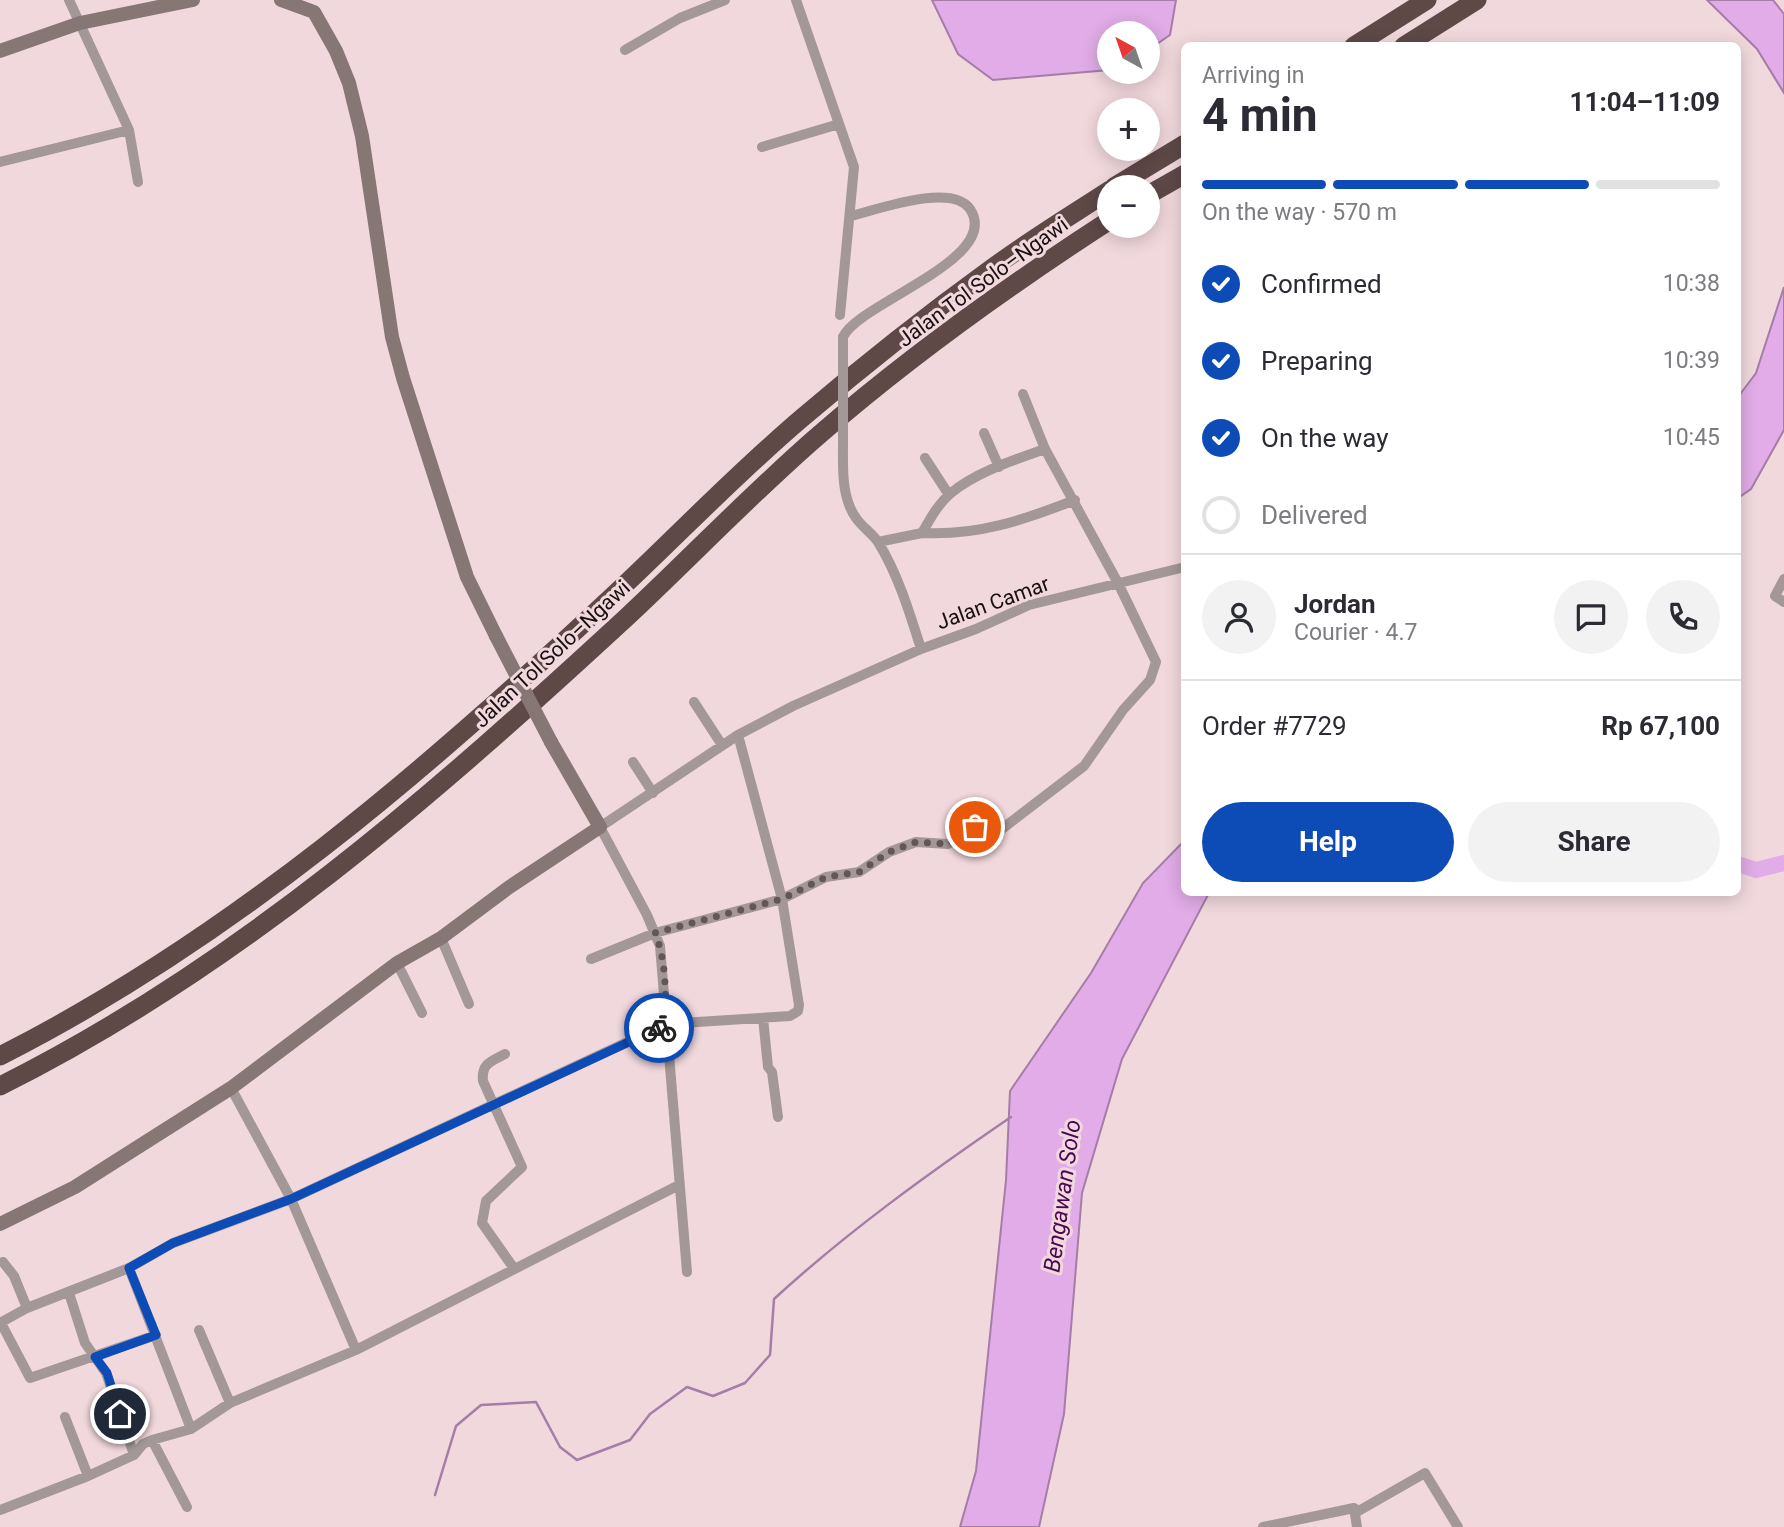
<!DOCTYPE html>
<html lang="en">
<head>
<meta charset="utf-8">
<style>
  body { margin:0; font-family:Roboto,sans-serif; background:#f2f2f3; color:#2b2b33; height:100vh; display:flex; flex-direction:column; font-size:26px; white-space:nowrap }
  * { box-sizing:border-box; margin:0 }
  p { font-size:23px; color:#7c7c81 }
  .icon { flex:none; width:38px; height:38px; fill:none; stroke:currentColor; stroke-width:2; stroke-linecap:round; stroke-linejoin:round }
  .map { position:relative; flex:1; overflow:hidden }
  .drawer { position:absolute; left:1181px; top:42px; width:560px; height:854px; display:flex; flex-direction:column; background:#fff; border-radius:10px; box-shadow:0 4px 18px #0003 }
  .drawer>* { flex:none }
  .needle { width:46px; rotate:320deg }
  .tools { position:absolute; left:1097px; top:21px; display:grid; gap:14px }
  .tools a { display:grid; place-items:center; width:63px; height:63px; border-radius:50%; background:#fff; box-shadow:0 4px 18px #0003; font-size:35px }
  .pin { position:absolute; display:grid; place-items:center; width:60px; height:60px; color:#fff; margin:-30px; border:4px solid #fff; border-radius:50%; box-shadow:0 2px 7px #0007 }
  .courier { position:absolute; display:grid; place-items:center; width:70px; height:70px; margin:-35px; border:5px solid #0d4cb7; border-radius:50%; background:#fff; color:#222; box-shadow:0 2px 9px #0007 }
  .head em { font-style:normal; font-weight:700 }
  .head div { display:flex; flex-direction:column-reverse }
  .head { display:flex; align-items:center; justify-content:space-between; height:119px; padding:0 21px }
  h1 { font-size:46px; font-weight:700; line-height:52px }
  .bar { display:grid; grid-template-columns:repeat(4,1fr); gap:10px 7px; align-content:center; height:84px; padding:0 21px }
  .bar i { height:9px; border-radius:5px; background:#e1e1e2 }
  .bar .current { background:#0d4cb7 }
  .bar p { grid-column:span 4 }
  .line { display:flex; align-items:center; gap:18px; padding:0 21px; border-top:2px solid #e1e1e2 }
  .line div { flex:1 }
  .round { display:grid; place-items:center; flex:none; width:74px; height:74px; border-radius:37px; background:#f2f2f3 }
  ol { padding:0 21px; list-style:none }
  li { display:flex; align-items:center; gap:21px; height:77px }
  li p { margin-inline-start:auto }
  li .icon { padding:7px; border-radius:50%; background:#0d4cb7; color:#fff; stroke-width:4 }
  li:last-child { color:#7c7c81 }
  li i { width:38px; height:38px; border:4px solid #e1e1e2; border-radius:50% }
  .action { display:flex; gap:14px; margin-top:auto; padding:14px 21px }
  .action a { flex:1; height:80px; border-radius:42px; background:#0d4cb7; color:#fff; font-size:28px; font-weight:700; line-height:80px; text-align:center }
  .action a+a { background:#f2f2f3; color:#2b2b33 }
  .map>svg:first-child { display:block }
  .water { fill:#e1ace7; stroke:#a57da7; stroke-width:2 }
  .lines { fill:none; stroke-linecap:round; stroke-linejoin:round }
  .stream { stroke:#a57da7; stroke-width:2.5 }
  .river { stroke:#e1ace7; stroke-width:16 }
  .street { stroke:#a39897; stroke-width:10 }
  .secondary { stroke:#867674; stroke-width:14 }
  .highway { stroke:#5e4947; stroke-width:19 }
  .street-bridge { stroke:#a39897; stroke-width:10 }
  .secondary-bridge { stroke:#867674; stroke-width:14 }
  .done { stroke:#645558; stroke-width:7; stroke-dasharray:0 12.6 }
  .route { stroke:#0d4cb7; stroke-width:9 }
  .labels { text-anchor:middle; stroke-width:6; stroke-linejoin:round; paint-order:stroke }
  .street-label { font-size:21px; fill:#180f11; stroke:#f1d8dd }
  .water-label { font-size:23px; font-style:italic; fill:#490851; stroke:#f1d8dd }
</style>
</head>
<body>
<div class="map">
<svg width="1784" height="1527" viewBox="0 0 1784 1527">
  <rect width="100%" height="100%" fill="#f1d8dd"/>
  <path class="water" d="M 932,0 L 1176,0 L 1170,35 L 1148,50 L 1148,33 L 1110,33 L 1109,70 L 993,80 L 958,54 Z
    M 1707,0 L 1773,0 L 1784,14 L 1784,93 L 1757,49 Z
    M 1784,287 L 1784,430 L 1751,489 L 1738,498 L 1738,397 L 1756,373 Z
    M 1185,840 L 1185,892 L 1209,893 L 1122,1059 L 1082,1193 L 1064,1414 L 1039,1527 L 960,1527 L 976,1471 L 1006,1180 L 1010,1091 L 1091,973 L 1143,883 Z"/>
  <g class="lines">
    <path class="stream" d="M 435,1495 L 456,1426 L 481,1405 L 536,1402 L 560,1447 L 577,1460 L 630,1440 L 650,1414 L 687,1387 L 713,1396 L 745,1383 L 770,1355 L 774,1299 C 847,1232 929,1173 1011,1117"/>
    <path class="river" d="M 1738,864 L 1756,870 L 1784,863"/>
    <path class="street" d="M 69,0 L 129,130 L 138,182
      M 796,0 L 854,167 L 840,315
      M 625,50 L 680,18 L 725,0
      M 762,147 L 839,124
      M 0,162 L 129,130
      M 843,337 C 858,303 1003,259 970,209 C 952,182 876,210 851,216
      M 984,433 L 999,467
      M 843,443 C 843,467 841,497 856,518 C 862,527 872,533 878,542 C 898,574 910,614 921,649
      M 925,458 L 949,495
      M 922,533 C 977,536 1024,520 1075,500
      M 878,542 L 922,533 C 930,519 938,504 951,493 C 976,472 1014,460 1045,449
      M 1784,579 L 1775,596 L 1784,602
      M 694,702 L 722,745
      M 633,762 L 653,793
      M 441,938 L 469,1004
      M 591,959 L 655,933 L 782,899 L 826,877 L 859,872 L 889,852 L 916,842 L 948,844 L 975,827 L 994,835 L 1084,766 L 1123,710 L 1150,680 L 1156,662 L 1119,585 L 1045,449 L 1023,394
      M 397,963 L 422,1013
      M 763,1018 L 768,1067 L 772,1072 L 778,1117
      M 505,1054 C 491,1061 481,1064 483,1081 L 522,1167 L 486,1201 L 482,1223 L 513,1267
      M 231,1088 L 291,1199 L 356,1350
      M 3,1262 L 14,1276 L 27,1308
      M 129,1268 L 191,1429
      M 687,1272 L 660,946 L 647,915 L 600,827 L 738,735 L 793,706 L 921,649 L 976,629 L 1029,605 L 1185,567
      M 69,1293 L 85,1343 L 106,1373 L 134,1455
      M 0,1323 L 27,1308 L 129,1268 L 173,1243 L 291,1199 L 666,1024 L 790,1016 L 798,1011 L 799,1005 L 782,899 L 738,735
      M 1,1323 L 30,1378 L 156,1335
      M 199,1330 L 230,1403
      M 65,1417 L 88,1476
      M 152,1440 L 187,1507
      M 0,1510 L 88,1476 L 134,1455 L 143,1444 L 152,1440 L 191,1429 L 230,1403 L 356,1350 L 679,1185
      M 1355,1513 L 1425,1473 L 1458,1527
      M 1263,1527 L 1354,1508 L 1357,1527"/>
    <path class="secondary" d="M 281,0 L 314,12 L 336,51 L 349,83 L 362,136 L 392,337 L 403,378 L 467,577 L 496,636
      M 0,51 L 80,23 L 193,0
      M 0,1224 L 75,1187 L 231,1088 L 397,963 L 441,938 L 508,888 L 600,827 L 551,742"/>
    <path class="highway" d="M 1354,46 L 1427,0
      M 1404,46 L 1477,0
      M 1114,187 L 1185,144
      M 1148,195 L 1185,174
      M 0,1056 C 231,939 428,769 616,593 C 678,535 737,473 802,418 C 863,366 926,316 991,269 C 1029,241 1070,216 1110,190
      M 0,1086 C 237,968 435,794 628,616 C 692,556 753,492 819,435 C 910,356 1008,286 1110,220"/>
    <path class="street-bridge" d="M 843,443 L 843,337"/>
    <path class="secondary-bridge" d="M 496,636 L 551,742"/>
  </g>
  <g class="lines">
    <path class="done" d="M 659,1028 L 666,1024 C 665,994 667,962 655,933 L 782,899 L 826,877 L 859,872 L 889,852 L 916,842 L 948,844 L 975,827"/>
    <path class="route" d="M 120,1414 L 107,1373 L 95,1357 L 156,1335 L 129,1268 L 173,1243 L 291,1199 L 659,1028"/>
  </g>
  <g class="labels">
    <g class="street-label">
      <text transform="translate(983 282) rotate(-36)" y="7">Jalan Tol Solo–Ngawi</text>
      <text transform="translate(993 603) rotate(-20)" y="7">Jalan Camar</text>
      <text transform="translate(552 654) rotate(-43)" y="7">Jalan Tol Solo–Ngawi</text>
    </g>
    <g class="water-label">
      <text transform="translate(1062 1196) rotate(-82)" y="8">Bengawan Solo</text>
    </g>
  </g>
</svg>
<div class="tools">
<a><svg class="needle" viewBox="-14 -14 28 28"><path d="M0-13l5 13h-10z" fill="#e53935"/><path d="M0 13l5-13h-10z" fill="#7c7c81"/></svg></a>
<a>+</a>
<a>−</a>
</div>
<div class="pin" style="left:975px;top:827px;background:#ea580c"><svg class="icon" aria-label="bag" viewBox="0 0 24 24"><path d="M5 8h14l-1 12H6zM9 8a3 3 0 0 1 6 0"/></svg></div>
<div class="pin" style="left:120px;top:1414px;background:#1f2937"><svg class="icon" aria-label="home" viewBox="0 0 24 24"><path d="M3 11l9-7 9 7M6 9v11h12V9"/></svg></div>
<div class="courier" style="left:659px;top:1028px"><svg class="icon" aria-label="bike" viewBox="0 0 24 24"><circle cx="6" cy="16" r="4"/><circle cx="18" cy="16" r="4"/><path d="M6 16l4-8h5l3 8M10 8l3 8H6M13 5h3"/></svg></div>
<section class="drawer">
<div class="head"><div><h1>4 min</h1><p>Arriving in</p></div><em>11:04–11:09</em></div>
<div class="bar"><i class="current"></i><i class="current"></i><i class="current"></i><i></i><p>On the way · 570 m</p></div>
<ol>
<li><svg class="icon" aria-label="check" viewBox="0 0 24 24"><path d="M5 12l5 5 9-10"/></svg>Confirmed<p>10:38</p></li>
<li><svg class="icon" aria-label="check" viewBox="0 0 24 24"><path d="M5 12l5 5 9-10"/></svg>Preparing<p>10:39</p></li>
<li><svg class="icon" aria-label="check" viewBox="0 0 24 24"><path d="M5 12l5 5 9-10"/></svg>On the way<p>10:45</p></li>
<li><i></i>Delivered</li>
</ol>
<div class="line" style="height:126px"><a class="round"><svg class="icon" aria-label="person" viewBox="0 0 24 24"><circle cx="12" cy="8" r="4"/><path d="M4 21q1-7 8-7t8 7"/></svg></a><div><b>Jordan</b><p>Courier · 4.7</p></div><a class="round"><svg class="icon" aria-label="chat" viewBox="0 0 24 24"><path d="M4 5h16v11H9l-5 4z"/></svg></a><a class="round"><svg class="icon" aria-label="phone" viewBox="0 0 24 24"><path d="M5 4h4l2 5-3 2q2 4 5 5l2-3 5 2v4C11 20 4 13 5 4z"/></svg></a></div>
<div class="line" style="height:91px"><div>Order #7729</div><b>Rp 67,100</b></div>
<div class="action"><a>Help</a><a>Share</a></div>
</section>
</div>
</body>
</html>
